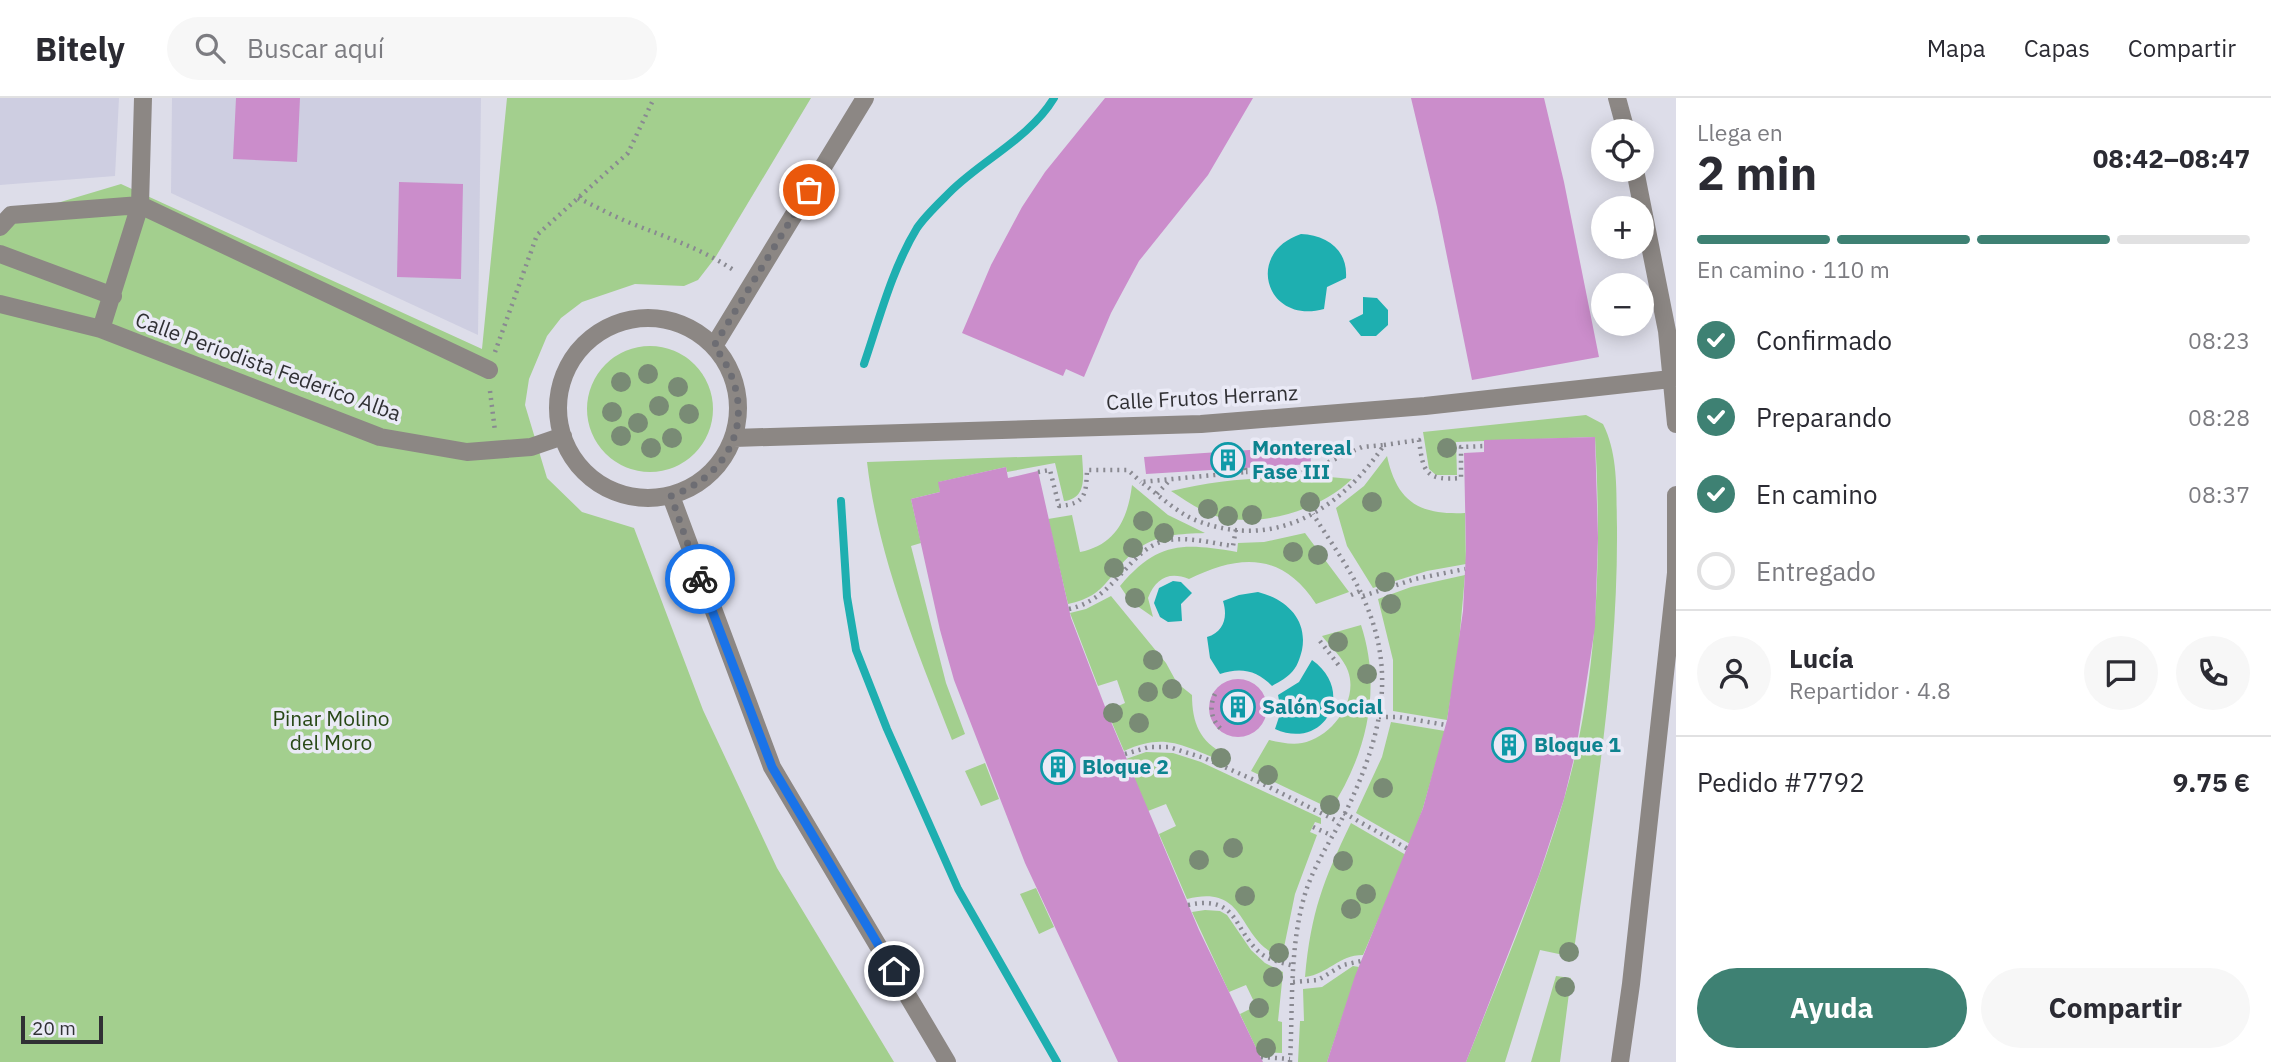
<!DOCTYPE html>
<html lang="es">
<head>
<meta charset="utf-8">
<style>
  body { margin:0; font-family:"IBM Plex Sans",sans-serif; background:#f7f7f7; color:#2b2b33; height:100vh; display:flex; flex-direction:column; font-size:26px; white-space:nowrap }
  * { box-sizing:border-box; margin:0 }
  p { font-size:23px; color:#7c7c81 }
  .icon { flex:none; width:38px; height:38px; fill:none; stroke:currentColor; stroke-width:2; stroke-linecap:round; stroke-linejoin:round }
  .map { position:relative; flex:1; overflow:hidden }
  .side { display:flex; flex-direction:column; background:#fff; width:595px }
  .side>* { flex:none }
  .controls { position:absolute; left:1591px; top:21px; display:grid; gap:14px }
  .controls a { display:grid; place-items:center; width:63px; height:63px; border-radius:50%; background:#fff; box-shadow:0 4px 18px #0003; font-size:35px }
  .scale { position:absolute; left:21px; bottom:18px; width:82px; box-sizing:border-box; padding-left:7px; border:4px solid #303034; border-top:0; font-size:19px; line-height:24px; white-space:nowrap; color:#303034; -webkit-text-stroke:5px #eaeaf6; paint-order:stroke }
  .pin { position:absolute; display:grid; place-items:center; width:60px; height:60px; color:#fff; margin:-30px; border:4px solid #fff; border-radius:50%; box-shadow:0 2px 7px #0007 }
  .courier { position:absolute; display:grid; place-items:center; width:70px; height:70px; margin:-35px; border:5px solid #1a73e8; border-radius:50%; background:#fff; color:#222; box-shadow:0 2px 9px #0007 }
  .head em { font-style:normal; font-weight:700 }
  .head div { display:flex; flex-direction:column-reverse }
  .head { display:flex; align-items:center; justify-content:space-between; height:119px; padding:0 21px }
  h1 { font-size:46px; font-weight:700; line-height:52px }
  .bar { display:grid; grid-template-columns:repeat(4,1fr); gap:10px 7px; align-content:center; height:84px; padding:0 21px }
  .bar i { height:9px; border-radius:5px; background:#e1e1e2 }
  .bar .selected { background:#3e8173 }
  .bar p { grid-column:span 4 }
  .line { display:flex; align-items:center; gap:18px; padding:0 21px; border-top:2px solid #e1e1e2 }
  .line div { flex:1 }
  .round { display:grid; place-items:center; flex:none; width:74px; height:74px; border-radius:37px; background:#f7f7f7 }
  ol { padding:0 21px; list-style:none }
  li { display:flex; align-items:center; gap:21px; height:77px }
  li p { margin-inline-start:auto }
  li .icon { padding:7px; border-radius:50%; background:#3e8173; color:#fff; stroke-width:4 }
  li:last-child { color:#7c7c81 }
  li i { width:38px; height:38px; border:4px solid #e1e1e2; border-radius:50% }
  .button { display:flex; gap:14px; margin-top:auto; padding:14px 21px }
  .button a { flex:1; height:80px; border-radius:42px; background:#3e8173; color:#fff; font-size:28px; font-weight:700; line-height:80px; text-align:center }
  .button a+a { background:#f7f7f7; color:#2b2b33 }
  header { display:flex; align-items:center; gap:42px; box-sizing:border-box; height:98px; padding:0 35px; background:#fff; border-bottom:2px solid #e1e1e2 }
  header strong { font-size:33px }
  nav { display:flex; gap:38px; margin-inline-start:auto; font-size:24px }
  .search { width:490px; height:63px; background:#f7f7f7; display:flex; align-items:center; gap:18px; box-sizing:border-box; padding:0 24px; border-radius:38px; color:#7c7c81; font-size:26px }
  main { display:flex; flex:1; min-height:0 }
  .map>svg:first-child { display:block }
  .built { fill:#cecee1 }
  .green { fill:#a3cf8e }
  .water { fill:#1eafb0 }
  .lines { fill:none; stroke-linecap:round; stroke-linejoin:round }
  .stream { stroke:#1eafb0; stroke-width:8 }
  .building { fill:#cb8dcb }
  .path { stroke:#898991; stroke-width:4.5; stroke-dasharray:2 5; stroke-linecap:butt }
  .minor { stroke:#8c8784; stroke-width:18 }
  .tree { fill:#798b75 }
  .done { stroke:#6d6d73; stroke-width:7; stroke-dasharray:0 12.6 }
  .route { stroke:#1a73e8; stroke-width:9 }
  .labels { text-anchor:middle; stroke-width:7; stroke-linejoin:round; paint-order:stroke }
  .street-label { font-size:21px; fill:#303034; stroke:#eaeaf6 }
  .culture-label { font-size:21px; font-weight:bold; fill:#0d838f; stroke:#eaeaf6; text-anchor:start }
  .park-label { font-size:21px; fill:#284816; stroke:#eaeaf6 }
</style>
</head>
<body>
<header>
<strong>Bitely</strong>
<div class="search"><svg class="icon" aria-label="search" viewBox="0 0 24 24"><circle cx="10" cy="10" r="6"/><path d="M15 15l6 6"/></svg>Buscar aquí</div>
<nav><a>Mapa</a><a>Capas</a><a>Compartir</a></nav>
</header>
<main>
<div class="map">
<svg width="1676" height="964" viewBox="0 0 1676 964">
  <rect width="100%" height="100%" fill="#dddde9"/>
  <path class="built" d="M 0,0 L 119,0 L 115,78 L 0,87 Z
    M 172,0 L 481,0 L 478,237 L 171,95 Z"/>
  <path class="green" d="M 507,0 L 811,0 L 715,160 L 698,182 L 684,188 L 635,186 L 582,204 L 561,220 L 547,238 L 529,281 L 525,307 L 547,380 L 582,414 L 634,430 L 703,612 L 777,770 L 894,964 L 0,964 L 0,128 L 17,117 L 121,86 L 482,251 Z
    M587 311a63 63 0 1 1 126 0a63 63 0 1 1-126 0Z
    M 1586,317 L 1603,326 C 1619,358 1616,396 1617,430 C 1618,574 1593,717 1573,859 L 1540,852 L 1505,964 L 1466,964 C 1500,877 1538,791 1564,701 C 1598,585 1602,459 1595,339 L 1456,344 L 1457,377 L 1436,377 L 1429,371 L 1423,334 Z
    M 1082,357 C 1083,377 1088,400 1064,403 L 1055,365 L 1007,374 L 1006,369 L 939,384 L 940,394 L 911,401 L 921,445 L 911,448 L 946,585 L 965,636 L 952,642 C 917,552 878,460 867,364 Z
    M 1387,358 C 1397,404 1419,417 1465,415 L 1466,466 L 1427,473 L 1373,490 L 1347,448 L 1336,410 L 1364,388 Z
    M 1318,378 L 1352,381 C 1321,411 1267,428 1224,420 C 1205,417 1187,403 1171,393 C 1219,381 1268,379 1318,378 Z
    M 1132,387 L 1168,417 L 1205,435 C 1181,436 1158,436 1138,451 C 1108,473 1109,498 1068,506 L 1048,421 L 1072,417 L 1080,454 C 1116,447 1128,420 1132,387 Z
    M 1305,435 L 1349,494 L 1316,506 C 1282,454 1240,456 1189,481 C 1169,473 1156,480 1148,500 L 1153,519 L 1130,503 L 1120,488 C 1158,443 1183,445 1237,454 L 1238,445 L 1264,444 Z
    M 1465,477 L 1458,556 L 1447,622 L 1393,613 L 1393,562 L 1378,501 L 1411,489 Z
    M 1111,498 L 1166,565 L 1177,585 L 1192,597 C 1192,625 1200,644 1225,656 L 1222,663 C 1183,648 1165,634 1124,653 L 1107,613 L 1125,605 L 1117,582 L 1098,588 L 1070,515 L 1086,511 Z
    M 1361,527 C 1382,591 1367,655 1331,711 L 1251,673 L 1269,642 C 1279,644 1291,647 1302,645 C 1331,640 1359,603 1348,573 C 1344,561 1330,548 1322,538 Z
    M 1391,624 L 1445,633 L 1423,710 L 1410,746 L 1356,715 L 1382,659 Z
    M 1146,654 L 1173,655 L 1201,664 L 1321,720 L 1321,726 L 1315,724 L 1310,734 L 1317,737 L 1295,796 L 1282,859 C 1236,844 1250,785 1187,801 L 1159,736 L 1176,728 L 1166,706 L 1148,713 L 1126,661 Z
    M 985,665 L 999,701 L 981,708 L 965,673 Z
    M 1351,725 L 1406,757 L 1363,857 C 1338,857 1329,876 1305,879 C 1311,814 1323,783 1351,725 Z
    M 1036,790 L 1054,829 L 1039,836 L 1020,796 Z
    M 1205,812 L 1220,813 L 1227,817 L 1251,852 L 1265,865 L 1283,874 L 1278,923 L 1282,924 L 1282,955 L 1258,954 L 1240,916 L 1256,908 L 1246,887 L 1229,894 L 1192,814 Z
    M 1353,868 L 1359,869 L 1327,964 L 1298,964 L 1300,923 L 1304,923 L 1303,891 L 1322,889 Z
    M 1556,878 L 1571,880 L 1560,964 L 1531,964 Z"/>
  <path class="water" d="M 1301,136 C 1326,137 1348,151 1346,180 L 1327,189 L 1324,211 C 1266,227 1244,155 1301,136 Z
    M 1363,199 L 1377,200 L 1388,212 L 1388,227 L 1376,238 L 1361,238 L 1349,223 L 1363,216 Z
    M 1173,483 L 1181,484 L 1192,495 L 1181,506 L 1182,523 L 1168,524 L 1160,519 L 1154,505 L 1159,490 Z
    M 1258,494 C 1286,501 1308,521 1302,552 C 1300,560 1297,570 1290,576 C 1285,581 1277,585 1272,588 C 1257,572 1240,569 1220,576 L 1210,560 L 1207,539 C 1224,534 1228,519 1223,503 L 1239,497 Z
    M 1312,562 C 1357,594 1324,653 1275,631 L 1281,613 L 1278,597 L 1299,584 Z"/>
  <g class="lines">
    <path class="stream" d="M 864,266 C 879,222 892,171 917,130 C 925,118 939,105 950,94 C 982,62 1030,40 1054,0
      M 841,403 L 847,499 L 856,552 L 887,631 L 958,791 L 1057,964"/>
  </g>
  <path class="building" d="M 236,0 L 300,0 L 297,64 L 233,61 Z
    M 1105,0 L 1253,0 L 1208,77 L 1139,163 L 1111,215 L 1084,279 L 1066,271 L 1063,278 L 962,235 L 991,167 L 1022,109 L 1045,74 Z
    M 1411,0 L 1544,0 L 1564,84 L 1599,259 L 1472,282 L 1437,109 Z
    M 399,84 L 463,86 L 461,181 L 397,179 Z
    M 1595,339 L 1598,440 L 1595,529 L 1576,652 L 1564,701 L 1539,777 L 1466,964 L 1327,964 L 1355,878 L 1423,710 L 1447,622 L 1463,513 L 1466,453 L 1464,355 L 1484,354 L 1484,342 Z
    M 1310,348 L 1311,366 L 1146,376 L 1144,359 Z
    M 1006,369 L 1008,380 L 1038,373 L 1071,520 L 1109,619 L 1199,832 L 1263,964 L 1118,964 L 1025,765 L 954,582 L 940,532 L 911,401 L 940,394 L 938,384 Z
    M1209 610a29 29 0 1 1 58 0a29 29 0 1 1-58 0Z"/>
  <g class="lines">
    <path class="path" d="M 578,100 C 595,108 611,117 628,124 C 667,140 699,149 735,173
      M 495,254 L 537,137 L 628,55 L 654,0
      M 490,293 L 495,333
      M 1384,347 L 1419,342 C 1423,375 1426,383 1461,380 L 1461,349 L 1484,348
      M 1245,370 L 1246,374 L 1141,384 C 1159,397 1178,416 1198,423 C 1276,453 1342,410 1384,347 L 1362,349 L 1313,371 L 1246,374
      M 1038,374 L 1050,372 L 1059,408 C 1086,406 1086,396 1087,372 L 1128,372 L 1141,384
      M 1157,396 L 1168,384
      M 1351,497 L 1360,493
      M 1363,498 L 1415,481 L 1465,471
      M 1069,511 C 1118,500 1129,448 1169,442 C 1190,439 1212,445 1233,448 L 1236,431
      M 1320,543 L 1340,569
      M 1215,596 C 1209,609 1211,621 1221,631
      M 1379,619 L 1399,619 L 1446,627
      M 1125,656 L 1149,649 L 1169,649 L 1204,660 L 1261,685 L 1339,724
      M 1344,715 L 1408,751
      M 1313,729 L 1331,737
      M 1188,807 C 1241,796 1232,834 1263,857 C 1272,863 1284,865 1294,868
      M 1293,884 L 1318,882 L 1343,867 L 1361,863
      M 1261,959 L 1290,961
      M 1290,964 C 1293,908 1289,850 1305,796 C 1316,760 1340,730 1354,696 C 1384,627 1395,568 1362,497 C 1349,469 1329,442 1313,416"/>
    <path class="minor" d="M 1617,0 L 1626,33
      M 1635,72 L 1667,233 L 1676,326
      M 0,129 L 11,117 L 140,107 L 489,272
      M 0,156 L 113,198
      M 0,206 L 101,231 L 380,339 L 467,354 L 531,349 L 563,338
      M558 310a90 90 0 1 1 180 0a90 90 0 1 1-180 0Z
      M 101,231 L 140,107 L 143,0
      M 714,248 L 865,0
      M 734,340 L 1201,326 L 1425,308 L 1671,281
      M 671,398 L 772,669 L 947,964
      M 1620,964 L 1631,886 L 1676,475 L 1676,397"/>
  </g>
  <g class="tree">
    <circle cx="648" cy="276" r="10"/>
    <circle cx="621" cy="284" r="10"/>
    <circle cx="678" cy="289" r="10"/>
    <circle cx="659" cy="308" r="10"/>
    <circle cx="612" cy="314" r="10"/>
    <circle cx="689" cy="316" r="10"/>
    <circle cx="638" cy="325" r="10"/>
    <circle cx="621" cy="338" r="10"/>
    <circle cx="672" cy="340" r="10"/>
    <circle cx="651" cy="350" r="10"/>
    <circle cx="1447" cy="350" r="10"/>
    <circle cx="1310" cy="404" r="10"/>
    <circle cx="1372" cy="404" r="10"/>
    <circle cx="1208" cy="411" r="10"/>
    <circle cx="1252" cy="417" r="10"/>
    <circle cx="1228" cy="418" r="10"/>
    <circle cx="1143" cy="423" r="10"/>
    <circle cx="1164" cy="435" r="10"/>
    <circle cx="1133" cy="450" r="10"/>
    <circle cx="1293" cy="454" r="10"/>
    <circle cx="1318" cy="457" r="10"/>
    <circle cx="1114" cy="470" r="10"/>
    <circle cx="1385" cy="484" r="10"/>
    <circle cx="1135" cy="500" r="10"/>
    <circle cx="1391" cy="506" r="10"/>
    <circle cx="1338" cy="544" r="10"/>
    <circle cx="1153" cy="562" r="10"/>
    <circle cx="1367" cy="576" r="10"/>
    <circle cx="1172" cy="591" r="10"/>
    <circle cx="1148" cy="594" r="10"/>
    <circle cx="1113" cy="615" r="10"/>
    <circle cx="1139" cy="625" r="10"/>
    <circle cx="1221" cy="660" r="10"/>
    <circle cx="1268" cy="677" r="10"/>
    <circle cx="1383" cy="690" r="10"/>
    <circle cx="1330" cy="707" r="10"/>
    <circle cx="1233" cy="750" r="10"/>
    <circle cx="1199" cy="762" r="10"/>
    <circle cx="1343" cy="763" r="10"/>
    <circle cx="1366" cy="796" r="10"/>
    <circle cx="1245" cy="798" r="10"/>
    <circle cx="1351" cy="811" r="10"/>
    <circle cx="1569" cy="854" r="10"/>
    <circle cx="1279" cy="855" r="10"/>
    <circle cx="1273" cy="879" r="10"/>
    <circle cx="1565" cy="889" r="10"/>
    <circle cx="1259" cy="910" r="10"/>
    <circle cx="1266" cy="950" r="10"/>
  </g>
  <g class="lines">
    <path class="done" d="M 700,481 L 671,398 C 740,373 759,306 714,248 L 809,92"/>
    <path class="route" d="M 700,481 L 772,669 L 894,873"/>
  </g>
  <defs>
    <g id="building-ring" transform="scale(1.75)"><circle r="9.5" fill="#eaeaf6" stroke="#0f9aa8" stroke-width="1.5"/><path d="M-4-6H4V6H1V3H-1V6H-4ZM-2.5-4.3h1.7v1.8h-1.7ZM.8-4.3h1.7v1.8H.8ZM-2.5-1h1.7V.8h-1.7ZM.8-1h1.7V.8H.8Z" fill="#0f9aa8"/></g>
  </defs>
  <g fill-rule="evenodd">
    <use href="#building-ring" x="1228" y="362"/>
    <use href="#building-ring" x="1238" y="609"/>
    <use href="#building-ring" x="1509" y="647"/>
    <use href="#building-ring" x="1058" y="669"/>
  </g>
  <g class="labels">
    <g class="street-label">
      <text transform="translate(268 269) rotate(20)" y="7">Calle Periodista Federico Alba</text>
      <text transform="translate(1202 300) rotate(-3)" y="7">Calle Frutos Herranz</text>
    </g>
    <g class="culture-label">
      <text x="1252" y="357">Montereal<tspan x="1252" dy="24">Fase III</tspan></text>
      <text x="1262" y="616">Salón Social</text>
      <text x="1534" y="654">Bloque 1</text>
      <text x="1082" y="676">Bloque 2</text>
    </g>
    <g class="park-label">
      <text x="331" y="628">Pinar Molino<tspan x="331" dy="24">del Moro</tspan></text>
    </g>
  </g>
</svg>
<div class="controls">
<a><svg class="icon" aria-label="locate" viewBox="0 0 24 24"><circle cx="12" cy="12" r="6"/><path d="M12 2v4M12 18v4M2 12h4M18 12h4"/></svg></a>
<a>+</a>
<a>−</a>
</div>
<div class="scale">20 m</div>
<div class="pin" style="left:809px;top:92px;background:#ea580c"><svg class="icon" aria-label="bag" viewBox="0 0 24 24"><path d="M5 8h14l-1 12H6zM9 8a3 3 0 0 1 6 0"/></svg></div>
<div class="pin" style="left:894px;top:873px;background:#1f2937"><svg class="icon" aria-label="home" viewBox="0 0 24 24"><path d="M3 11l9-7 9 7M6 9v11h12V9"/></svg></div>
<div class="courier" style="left:700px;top:481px"><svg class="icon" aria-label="bike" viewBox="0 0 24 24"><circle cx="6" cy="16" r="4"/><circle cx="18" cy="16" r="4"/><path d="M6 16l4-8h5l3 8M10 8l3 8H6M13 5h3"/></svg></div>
</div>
<section class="side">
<div class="head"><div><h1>2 min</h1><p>Llega en</p></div><em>08:42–08:47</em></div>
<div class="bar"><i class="selected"></i><i class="selected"></i><i class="selected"></i><i></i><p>En camino · 110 m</p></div>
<ol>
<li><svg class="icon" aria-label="check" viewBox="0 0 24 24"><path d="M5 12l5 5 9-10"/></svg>Confirmado<p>08:23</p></li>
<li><svg class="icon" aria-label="check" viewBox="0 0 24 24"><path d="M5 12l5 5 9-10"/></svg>Preparando<p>08:28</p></li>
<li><svg class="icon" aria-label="check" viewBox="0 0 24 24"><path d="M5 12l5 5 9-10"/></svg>En camino<p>08:37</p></li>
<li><i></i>Entregado</li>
</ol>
<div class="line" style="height:126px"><a class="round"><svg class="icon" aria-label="person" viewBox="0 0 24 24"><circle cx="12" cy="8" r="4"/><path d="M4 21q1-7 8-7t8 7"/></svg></a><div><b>Lucía</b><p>Repartidor · 4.8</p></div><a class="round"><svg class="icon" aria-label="chat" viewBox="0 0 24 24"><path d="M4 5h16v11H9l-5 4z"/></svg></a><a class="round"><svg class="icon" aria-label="phone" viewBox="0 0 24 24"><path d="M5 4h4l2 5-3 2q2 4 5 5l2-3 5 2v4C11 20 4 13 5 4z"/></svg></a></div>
<div class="line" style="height:91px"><div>Pedido #7792</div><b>9.75 €</b></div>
<div class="button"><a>Ayuda</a><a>Compartir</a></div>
</section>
</main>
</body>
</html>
